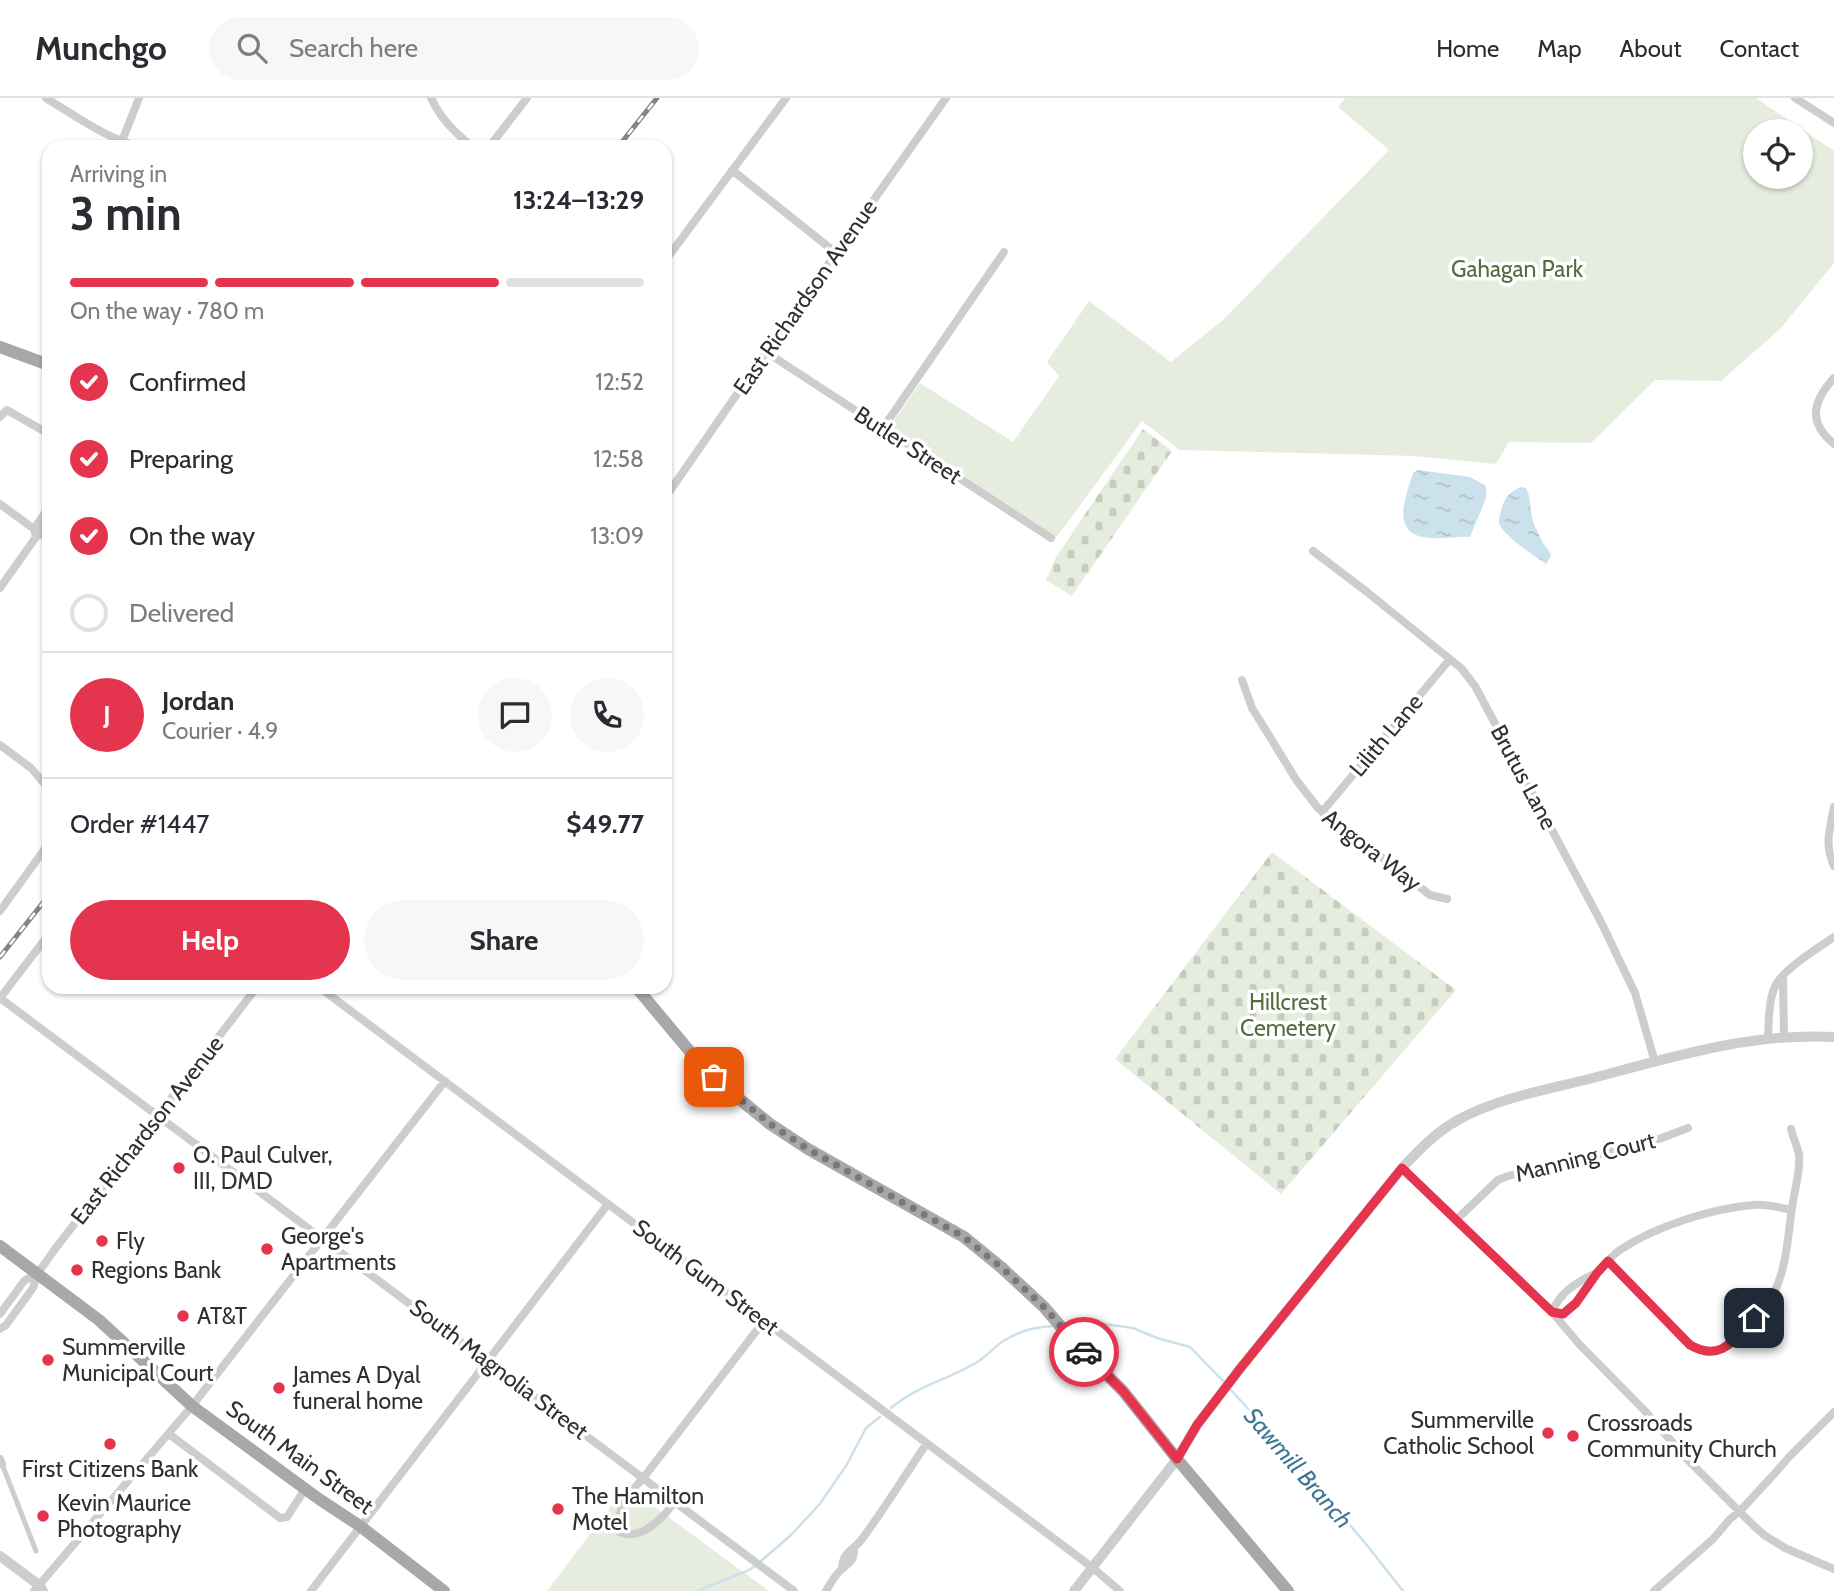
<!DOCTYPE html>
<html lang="en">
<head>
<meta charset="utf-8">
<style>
  body { margin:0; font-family:Cabin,sans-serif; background:#f7f7f7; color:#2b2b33; height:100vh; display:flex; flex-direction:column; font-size:26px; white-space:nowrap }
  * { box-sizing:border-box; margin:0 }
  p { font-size:23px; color:#7c7c81 }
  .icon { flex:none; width:38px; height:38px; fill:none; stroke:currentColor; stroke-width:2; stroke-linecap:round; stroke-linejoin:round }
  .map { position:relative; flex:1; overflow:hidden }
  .drawer { position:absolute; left:42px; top:42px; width:630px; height:854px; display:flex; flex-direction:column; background:#fff; border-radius:21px; box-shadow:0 2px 5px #0004 }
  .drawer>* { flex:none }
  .controls { position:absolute; left:1743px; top:21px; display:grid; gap:14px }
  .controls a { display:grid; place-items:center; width:70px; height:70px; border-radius:50%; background:#fff; box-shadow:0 2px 5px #0004; font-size:35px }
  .pin { position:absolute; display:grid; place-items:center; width:60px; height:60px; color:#fff; margin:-30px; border-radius:14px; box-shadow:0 4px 10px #0006 }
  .courier { position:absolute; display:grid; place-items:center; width:70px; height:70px; margin:-35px; border:5px solid #e5344d; border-radius:50%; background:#fff; color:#222; box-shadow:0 2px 9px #0007 }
  .head em { font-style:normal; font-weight:700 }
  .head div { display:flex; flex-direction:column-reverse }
  .head { display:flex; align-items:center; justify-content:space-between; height:119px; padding:0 28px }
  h1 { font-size:46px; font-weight:700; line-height:52px }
  .bar { display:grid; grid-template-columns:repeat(4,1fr); gap:10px 7px; align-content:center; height:84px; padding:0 28px }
  .bar i { height:9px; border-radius:5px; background:#e1e1e2 }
  .bar .selected { background:#e5344d }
  .bar p { grid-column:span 4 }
  .line { display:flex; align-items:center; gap:18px; padding:0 28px; border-top:2px solid #e1e1e2 }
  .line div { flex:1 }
  .round { display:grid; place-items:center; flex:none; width:74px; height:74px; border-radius:37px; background:#f7f7f7 }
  ol { padding:0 28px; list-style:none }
  li { display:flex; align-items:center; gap:21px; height:77px }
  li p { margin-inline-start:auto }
  li .icon { padding:7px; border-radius:50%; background:#e5344d; color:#fff; stroke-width:4 }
  li:last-child { color:#7c7c81 }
  li i { width:38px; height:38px; border:4px solid #e1e1e2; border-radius:50% }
  .cta { display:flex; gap:14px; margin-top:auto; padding:14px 28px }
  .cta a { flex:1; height:80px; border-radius:42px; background:#e5344d; color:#fff; font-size:28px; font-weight:700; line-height:80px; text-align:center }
  .cta a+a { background:#f7f7f7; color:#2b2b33 }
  header { display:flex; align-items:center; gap:42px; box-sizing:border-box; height:98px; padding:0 35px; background:#fff; border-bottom:2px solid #e1e1e2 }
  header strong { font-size:33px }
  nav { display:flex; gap:38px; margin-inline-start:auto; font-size:24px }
  .search { width:490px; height:63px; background:#f7f7f7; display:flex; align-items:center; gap:18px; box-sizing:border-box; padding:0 24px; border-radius:38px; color:#7c7c81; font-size:26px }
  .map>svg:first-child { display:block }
  .green { fill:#e7edde; fill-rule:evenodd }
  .cemetery { fill:url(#cemetery-stones) }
  .water { fill:url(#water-ripples) }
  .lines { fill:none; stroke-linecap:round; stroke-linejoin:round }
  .stream { stroke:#cbe1ec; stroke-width:2.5 }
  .pedestrian { stroke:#cdcdcd; stroke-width:5 }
  .minor { stroke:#cdcdcd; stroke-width:8 }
  .tertiary { stroke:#cdcdcd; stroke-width:10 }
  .primary { stroke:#a8a8a8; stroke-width:12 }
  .rail-casing { stroke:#858585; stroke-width:5 }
  .rail { stroke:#fff; stroke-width:2.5; stroke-dasharray:8; stroke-linecap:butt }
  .done { stroke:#787878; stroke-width:7; stroke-dasharray:0 12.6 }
  .route { stroke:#e5344d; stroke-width:9 }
  .poi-dot { fill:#e5344d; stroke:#fff; stroke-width:2.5 }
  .labels { text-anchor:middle; stroke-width:7; stroke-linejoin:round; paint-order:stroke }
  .park-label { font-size:23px; fill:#566c3d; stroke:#fff }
  .street-label { font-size:23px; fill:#303030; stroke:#fff }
  .poi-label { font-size:23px; fill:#303030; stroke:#fff; text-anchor:start }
  .water-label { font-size:24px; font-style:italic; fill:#3e7793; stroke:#fff }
</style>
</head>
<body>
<header>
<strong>Munchgo</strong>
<div class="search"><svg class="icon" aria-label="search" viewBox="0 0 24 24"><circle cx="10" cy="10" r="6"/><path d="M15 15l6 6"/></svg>Search here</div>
<nav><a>Home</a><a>Map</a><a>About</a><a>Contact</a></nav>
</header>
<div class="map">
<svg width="1834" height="1493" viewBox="0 0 1834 1493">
  <defs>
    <pattern id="cemetery-stones" width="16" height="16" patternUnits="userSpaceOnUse" patternTransform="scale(1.75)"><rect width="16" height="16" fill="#e7edde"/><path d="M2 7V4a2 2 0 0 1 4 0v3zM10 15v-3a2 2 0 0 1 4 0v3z" fill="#c6ccbf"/></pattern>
    <pattern id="water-ripples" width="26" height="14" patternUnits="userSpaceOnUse" patternTransform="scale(1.75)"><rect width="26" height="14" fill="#cbe1ec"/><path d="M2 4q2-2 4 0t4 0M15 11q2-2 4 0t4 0" fill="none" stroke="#afc1cb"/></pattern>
  </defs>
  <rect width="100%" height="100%" fill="#fff"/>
  <path class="green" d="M 1345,0 L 1756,0 L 1834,53 L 1834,165 L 1781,230 L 1721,283 L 1655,282 L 1591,345 L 1509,344 L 1496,366 L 1414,358 L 1180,352 L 1142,323 L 1053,444 L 889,330 L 920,285 L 1013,344 L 1059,278 L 1047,264 L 1089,203 L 1171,264 L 1224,221 L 1389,52 L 1338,9 ZM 1755,33 L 1801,33 L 1801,79 L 1755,79 Z
    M 626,1388 L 769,1493 L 547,1493 Z"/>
  <path class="cemetery" d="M 1143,331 L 1172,353 L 1072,498 L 1046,482 L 1056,459 Z
    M 1272,754 L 1456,892 L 1281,1096 L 1115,961 Z"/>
  <path class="water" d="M 1418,372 L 1470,379 L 1486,388 L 1486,400 L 1470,439 C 1460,438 1452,440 1442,440 C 1390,443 1402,409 1413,375 Z
    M 1521,389 L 1526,390 C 1532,401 1529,411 1533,423 C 1535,429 1539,437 1542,443 C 1545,449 1549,451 1551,458 L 1546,466 C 1536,459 1502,437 1499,425 C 1498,420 1501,414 1502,409 C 1505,399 1511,393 1521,389 Z"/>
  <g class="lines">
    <path class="stream" d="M 1066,1227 L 1104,1226 L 1133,1230 L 1157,1240 L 1190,1249 L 1226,1286
      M 1230,1291 L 1275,1340 L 1366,1446 L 1403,1493
      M 891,1310 C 917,1288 944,1283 972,1267 C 983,1262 992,1251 1002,1244 C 1016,1234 1035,1229 1053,1228
      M 760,1464 L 791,1437 L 819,1407 L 846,1368 L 866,1330 L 880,1319
      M 697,1493 L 747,1473 L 755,1468"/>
    <path class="pedestrian" d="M 2,1366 L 36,1453"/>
    <path class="minor" d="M 46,0 C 77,19 105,40 141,49
      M 431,0 C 441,21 455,35 473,49
      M 1795,0 L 1834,25
      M 122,43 L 139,0
      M 489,49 L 527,0
      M 732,72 L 836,155
      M 665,163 L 786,0
      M 766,254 L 1051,440
      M 1834,280 C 1813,303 1807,324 1834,346
      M 0,319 L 7,312 L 49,336
      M 883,330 L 1004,154
      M 665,400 L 766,254 L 946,0
      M 0,406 L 49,442
      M 34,431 L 49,431
      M 1313,453 L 1367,494 L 1461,570 L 1475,588 L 1601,824 L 1635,895 L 1655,964
      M 0,490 L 36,439 L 34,431 L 49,409
      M 1242,582 L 1252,610 L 1297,683 L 1318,710 L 1430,797 L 1447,801
      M 0,647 L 31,670 L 49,691
      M 1834,709 C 1830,731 1824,746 1834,768
      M 1322,714 L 1450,561
      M 0,813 L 44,752 L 49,741
      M 1783,878 L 1784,939
      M 319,889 L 1093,1470 L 1120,1493
      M 0,900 L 794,1493
      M 0,900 L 49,836
      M 1768,940 C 1769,925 1768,899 1777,885 C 1787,869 1818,850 1834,839
      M 1402,1070 L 1552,1214 L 1579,1246 L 1644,1312 L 1688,1362 L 1752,1426 L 1764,1437 L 1785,1450 L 1834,1471
      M 1456,1122 L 1498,1082 L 1508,1078 L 1651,1044 L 1688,1030
      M 1608,1163 L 1690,1247 C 1714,1261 1723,1252 1740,1234 C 1754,1220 1769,1207 1777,1188 C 1787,1164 1788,1136 1792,1110 C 1794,1093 1801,1073 1799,1056 C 1797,1048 1793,1039 1791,1031
      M 1597,1175 C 1604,1167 1611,1158 1620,1152 C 1654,1129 1712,1110 1754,1107 C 1766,1106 1779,1109 1791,1112
      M 1597,1175 L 1576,1205 L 1563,1216 L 1552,1214 C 1560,1194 1577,1183 1597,1175 Z
      M 0,1216 L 24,1183 L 38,1175
      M 0,1231 L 6,1227 L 33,1190 L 38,1175 L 55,1151 L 257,889
      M 169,1336 L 280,1420 L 287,1419 L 305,1391
      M 0,1361 L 2,1366
      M 677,1405 C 670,1407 670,1410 665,1416 C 654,1428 636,1442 619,1434 C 617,1407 627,1398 644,1379 L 764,1223
      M 842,1471 C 842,1454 853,1453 862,1441 C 885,1410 905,1377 927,1345
      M 34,1493 L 192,1308 L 445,983
      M 311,1493 L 608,1106
      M 826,1493 C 830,1486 835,1477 841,1472 C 849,1464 854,1464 854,1452
      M 1654,1493 L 1713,1441 L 1730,1421 L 1740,1413 L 1776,1374 L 1789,1359 L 1834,1314"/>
    <path class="tertiary" d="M 0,1458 L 39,1487 L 43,1493
      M 1074,1493 L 1177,1361 L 1197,1327 L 1239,1272 L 1402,1070 C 1419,1052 1436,1034 1458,1022 C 1498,1000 1545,992 1589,981 C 1669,960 1751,934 1834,939"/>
    <path class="primary" d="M 0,249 L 49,267
      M 636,889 L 697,962 L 732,995 L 770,1026 L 808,1051 L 964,1139 L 1002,1170 L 1044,1209 L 1073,1243 L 1123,1293 L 1177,1361 L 1288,1493
      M 0,1148 L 99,1222 L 192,1308 L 319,1401 L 360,1428 L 444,1493"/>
    <g class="rail-casing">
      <path id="rail" d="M 618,49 L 657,0
        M 0,859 L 49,797"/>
    </g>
    <use href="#rail" class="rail"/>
  </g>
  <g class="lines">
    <path class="done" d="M 714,979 L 770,1026 L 808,1051 L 964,1139 L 1002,1170 L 1044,1209 L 1084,1254"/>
    <path class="route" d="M 1084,1254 L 1123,1293 L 1177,1361 L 1197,1327 L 1239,1272 L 1402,1070 L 1552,1214 L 1563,1216 L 1576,1205 L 1597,1175 L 1608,1163 L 1690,1247 C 1722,1265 1734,1241 1754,1220"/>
  </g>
  <g class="poi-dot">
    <circle cx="179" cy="1070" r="7"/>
    <circle cx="102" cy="1143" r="7"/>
    <circle cx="267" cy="1151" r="7"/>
    <circle cx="77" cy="1172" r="7"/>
    <circle cx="183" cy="1218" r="7"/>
    <circle cx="48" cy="1262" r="7"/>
    <circle cx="279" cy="1290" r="7"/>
    <circle cx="1548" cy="1335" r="7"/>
    <circle cx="1573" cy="1338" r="7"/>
    <circle cx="110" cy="1346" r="7"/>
    <circle cx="558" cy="1411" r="7"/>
    <circle cx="43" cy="1418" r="7"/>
  </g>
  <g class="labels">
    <g class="park-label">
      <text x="1517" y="179">Gahagan Park</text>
      <text x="1288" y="912">Hillcrest<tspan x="1288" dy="26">Cemetery</tspan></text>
    </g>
    <g class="street-label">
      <text transform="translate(805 199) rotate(-55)" y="8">East Richardson Avenue</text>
      <text transform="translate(908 347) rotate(33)" y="8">Butler Street</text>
      <text transform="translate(1386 637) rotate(-50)" y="8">Lilith Lane</text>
      <text transform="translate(1524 679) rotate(62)" y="8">Brutus Lane</text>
      <text transform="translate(1372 752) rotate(38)" y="8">Angora Way</text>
      <text transform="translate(147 1032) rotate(-52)" y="8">East Richardson Avenue</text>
      <text transform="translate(1585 1059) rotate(-14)" y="8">Manning Court</text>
      <text transform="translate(706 1179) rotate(37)" y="8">South Gum Street</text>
      <text transform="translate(499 1271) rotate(37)" y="8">South Magnolia Street</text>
      <text transform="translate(300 1359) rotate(36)" y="8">South Main Street</text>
    </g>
    <g class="poi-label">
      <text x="193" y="1065">O. Paul Culver,<tspan x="193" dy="26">III, DMD</tspan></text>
      <text x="281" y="1146">George's<tspan x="281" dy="26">Apartments</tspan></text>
      <text x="116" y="1151">Fly</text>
      <text x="91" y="1180">Regions Bank</text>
      <text x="197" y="1226">AT&amp;T</text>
      <text x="62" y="1257">Summerville<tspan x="62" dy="26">Municipal Court</tspan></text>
      <text x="293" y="1285">James A Dyal<tspan x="293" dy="26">funeral home</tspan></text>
      <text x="1534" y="1330" text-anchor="end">Summerville<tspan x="1534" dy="26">Catholic School</tspan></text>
      <text x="1587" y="1333">Crossroads<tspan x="1587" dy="26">Community Church</tspan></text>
      <text x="110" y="1379" text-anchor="middle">First Citizens Bank</text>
      <text x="572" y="1406">The Hamilton<tspan x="572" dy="26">Motel</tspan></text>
      <text x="57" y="1413">Kevin Maurice<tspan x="57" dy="26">Photography</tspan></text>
    </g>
    <g class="water-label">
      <text transform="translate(1298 1370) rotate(49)" y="8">Sawmill Branch</text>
    </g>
  </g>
</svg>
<div class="controls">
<a><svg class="icon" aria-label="locate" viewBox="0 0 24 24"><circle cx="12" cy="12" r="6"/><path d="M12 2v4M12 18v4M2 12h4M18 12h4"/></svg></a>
</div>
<div class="pin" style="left:714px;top:979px;background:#ea580c"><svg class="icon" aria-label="bag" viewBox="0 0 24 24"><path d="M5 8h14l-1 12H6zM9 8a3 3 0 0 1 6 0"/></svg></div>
<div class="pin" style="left:1754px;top:1220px;background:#1f2937"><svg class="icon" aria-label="home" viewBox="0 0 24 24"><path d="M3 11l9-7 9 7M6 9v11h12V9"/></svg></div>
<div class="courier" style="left:1084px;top:1254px"><svg class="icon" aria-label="car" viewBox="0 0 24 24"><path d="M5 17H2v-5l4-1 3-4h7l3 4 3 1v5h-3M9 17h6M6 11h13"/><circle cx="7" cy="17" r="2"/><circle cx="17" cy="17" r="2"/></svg></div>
<section class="drawer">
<div class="head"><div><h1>3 min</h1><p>Arriving in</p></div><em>13:24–13:29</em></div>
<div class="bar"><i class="selected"></i><i class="selected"></i><i class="selected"></i><i></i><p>On the way · 780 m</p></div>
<ol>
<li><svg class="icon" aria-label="check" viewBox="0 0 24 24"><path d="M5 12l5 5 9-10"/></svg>Confirmed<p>12:52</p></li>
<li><svg class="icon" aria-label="check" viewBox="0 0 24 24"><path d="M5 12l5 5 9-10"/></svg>Preparing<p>12:58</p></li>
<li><svg class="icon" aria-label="check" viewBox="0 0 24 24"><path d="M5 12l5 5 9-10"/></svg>On the way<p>13:09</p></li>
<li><i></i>Delivered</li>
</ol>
<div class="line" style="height:126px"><b class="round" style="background:#e5344d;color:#fff">J</b><div><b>Jordan</b><p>Courier · 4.9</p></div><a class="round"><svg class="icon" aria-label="chat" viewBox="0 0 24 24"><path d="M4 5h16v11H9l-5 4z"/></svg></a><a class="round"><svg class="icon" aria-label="phone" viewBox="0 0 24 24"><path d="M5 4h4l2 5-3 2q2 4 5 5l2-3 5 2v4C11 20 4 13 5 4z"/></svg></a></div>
<div class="line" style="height:91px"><div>Order #1447</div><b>$49.77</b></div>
<div class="cta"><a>Help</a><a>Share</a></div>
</section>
</div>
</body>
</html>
